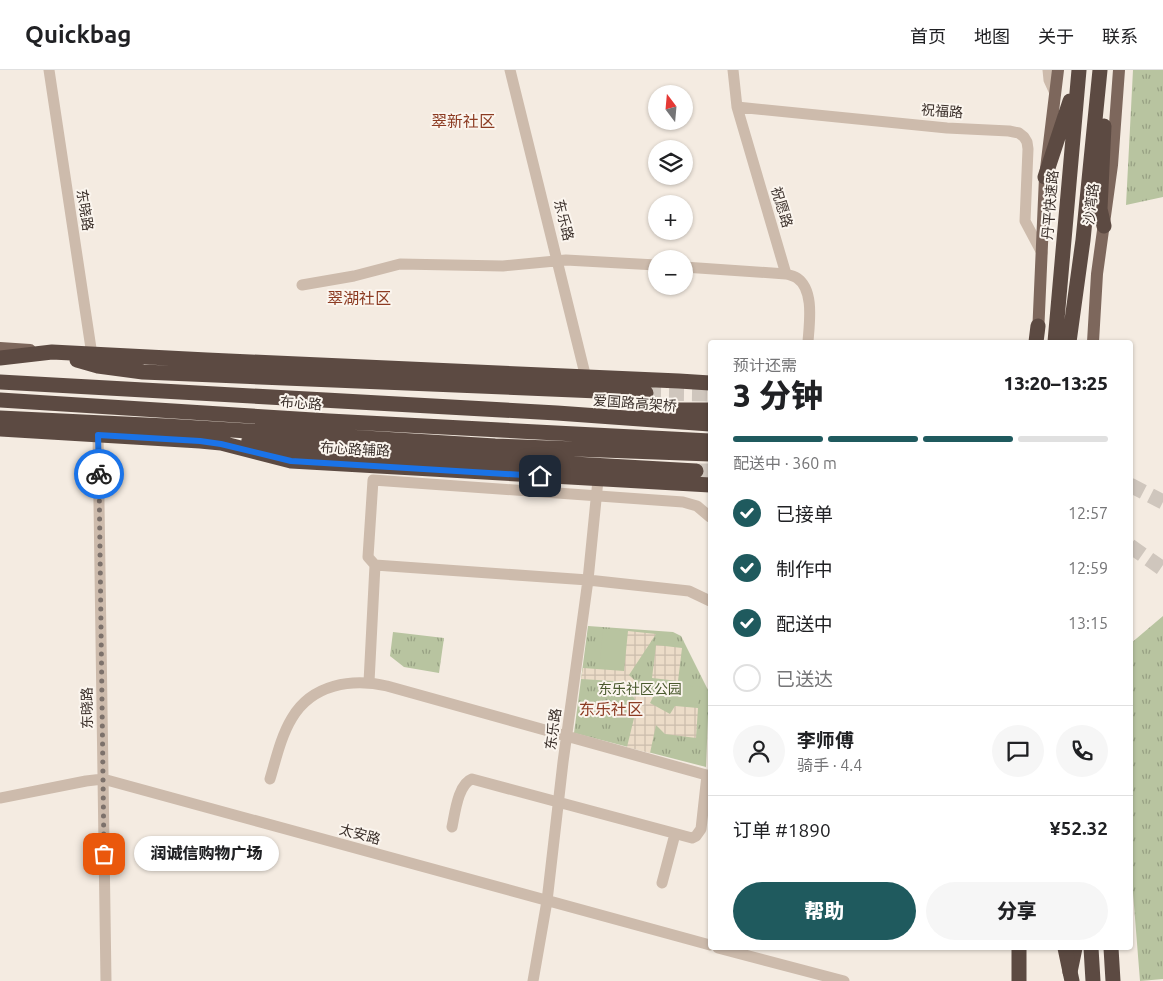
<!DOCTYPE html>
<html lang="zh">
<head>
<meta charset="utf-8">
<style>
  body { margin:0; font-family:Ubuntu,"Noto Sans SC",sans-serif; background:#f6f6f6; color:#202124; height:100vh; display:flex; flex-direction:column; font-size:19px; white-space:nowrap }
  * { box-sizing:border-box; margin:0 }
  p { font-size:16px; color:#757577 }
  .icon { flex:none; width:28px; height:28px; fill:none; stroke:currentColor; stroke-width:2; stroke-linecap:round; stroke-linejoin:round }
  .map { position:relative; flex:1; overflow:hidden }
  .details { position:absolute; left:708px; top:270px; width:425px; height:610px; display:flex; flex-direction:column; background:#fff; border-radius:5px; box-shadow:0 1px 4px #0004 }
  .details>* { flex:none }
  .needle { width:32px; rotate:344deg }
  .fabs { position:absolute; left:648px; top:15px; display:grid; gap:10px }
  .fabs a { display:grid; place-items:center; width:45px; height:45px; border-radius:50%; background:#fff; box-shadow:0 1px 4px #0004; font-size:25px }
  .pin { position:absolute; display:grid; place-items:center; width:42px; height:42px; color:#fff; margin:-21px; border-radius:10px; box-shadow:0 2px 8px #0006 }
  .courier { position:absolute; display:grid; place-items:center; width:50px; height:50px; margin:-25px; border:4px solid #1a73e8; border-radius:50%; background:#fff; color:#222; box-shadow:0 1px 6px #0007 }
  .bubble { position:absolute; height:35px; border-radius:18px; background:#fff; box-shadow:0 1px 4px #0004; font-size:16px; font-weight:800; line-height:35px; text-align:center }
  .head em { font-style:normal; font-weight:800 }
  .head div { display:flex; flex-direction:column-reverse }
  .head { display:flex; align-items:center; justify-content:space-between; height:85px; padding:0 25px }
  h1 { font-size:32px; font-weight:800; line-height:38px }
  .bar { display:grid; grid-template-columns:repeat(4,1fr); gap:8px 5px; align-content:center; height:60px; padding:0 25px }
  .bar i { height:6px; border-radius:4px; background:#e0e0e0 }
  .bar .current { background:#1f5a5e }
  .bar p { grid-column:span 4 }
  .line { display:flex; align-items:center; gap:12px; padding:0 25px; border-top:1px solid #e0e0e0 }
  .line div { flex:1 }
  .round { display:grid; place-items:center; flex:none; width:52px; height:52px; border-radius:26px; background:#f6f6f6 }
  ol { padding:0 25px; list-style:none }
  li { display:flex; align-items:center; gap:15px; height:55px }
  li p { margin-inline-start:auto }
  li .icon { padding:5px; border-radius:50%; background:#1f5a5e; color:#fff; stroke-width:4 }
  li:last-child { color:#757577 }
  li i { width:28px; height:28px; border:2px solid #e0e0e0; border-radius:50% }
  .button { display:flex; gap:10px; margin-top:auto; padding:10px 25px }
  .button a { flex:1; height:58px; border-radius:30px; background:#1f5a5e; color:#fff; font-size:20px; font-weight:800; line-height:58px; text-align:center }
  .button a+a { background:#f6f6f6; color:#202124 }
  header { display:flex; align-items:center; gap:30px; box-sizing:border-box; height:70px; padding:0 25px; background:#fff; border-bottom:1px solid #e0e0e0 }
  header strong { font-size:24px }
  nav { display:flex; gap:28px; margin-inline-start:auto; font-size:18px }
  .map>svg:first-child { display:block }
  .park { fill:url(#park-tufts) }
  .pitch { fill:#b8c4a0 }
  .plaza { fill:url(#plaza-grid) }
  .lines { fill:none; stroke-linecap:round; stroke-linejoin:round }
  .highway-tunnel { stroke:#cfc6bd; stroke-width:15; stroke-dasharray:15 8; stroke-linecap:butt }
  .minor { stroke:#cdbbac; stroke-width:11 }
  .major { stroke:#7d675c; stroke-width:12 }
  .highway { stroke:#5c4a42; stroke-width:15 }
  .highway-bridge { stroke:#5c4a42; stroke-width:15 }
  .done { stroke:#7c716b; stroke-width:5; stroke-dasharray:0 9 }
  .route { stroke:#1a73e8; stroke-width:6 }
  .labels { text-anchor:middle; stroke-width:4; stroke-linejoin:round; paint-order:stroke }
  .street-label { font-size:14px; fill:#3b302b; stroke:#fbf5ee }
  .park-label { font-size:14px; fill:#4a5a2e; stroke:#fbf5ee }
  .quarter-label { font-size:16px; fill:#8c3b22; stroke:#fbf5ee }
</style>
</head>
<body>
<header>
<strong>Quickbag</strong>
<nav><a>首页</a><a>地图</a><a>关于</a><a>联系</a></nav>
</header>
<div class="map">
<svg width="1163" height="911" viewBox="0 0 1163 911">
  <defs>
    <pattern id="park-tufts" width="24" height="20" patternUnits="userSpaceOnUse" patternTransform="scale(1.25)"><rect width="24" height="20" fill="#b8c4a0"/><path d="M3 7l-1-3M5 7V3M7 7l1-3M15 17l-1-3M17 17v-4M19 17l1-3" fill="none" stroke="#97a083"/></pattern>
    <pattern id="plaza-grid" width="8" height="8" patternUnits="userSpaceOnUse" patternTransform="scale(1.25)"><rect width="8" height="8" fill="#ecdcc8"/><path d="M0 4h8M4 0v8" fill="none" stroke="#cbbdac"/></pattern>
  </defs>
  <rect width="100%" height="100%" fill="#f4ebe1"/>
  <path class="park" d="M 1133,0 L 1163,0 L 1163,127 L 1126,135 Z
    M 1163,546 L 1163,909 L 1140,911 L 1130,785 L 1130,574 Z
    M 588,556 L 673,562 L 681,566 L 709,622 L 706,697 L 574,663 Z
    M 393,562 L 444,568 L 439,603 L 404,597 L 390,586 Z"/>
  <path class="pitch" d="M 603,559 L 628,561 L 624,601 L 599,599 Z
    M 681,615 L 700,617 L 698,636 L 680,635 Z"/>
  <path class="plaza" d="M 628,561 L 656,564 L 629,605 L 644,619 L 654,625 L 650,633 L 670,644 L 675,636 L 698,638 L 696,668 L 665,664 L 656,655 L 650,683 L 627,677 L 636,640 L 635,630 L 630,620 L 622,614 L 614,611 L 581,609 L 583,598 L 624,601 Z
    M 656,575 L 682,578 L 678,611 L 652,608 Z"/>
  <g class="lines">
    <path class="highway-tunnel" d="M 646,323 L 710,324
      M 696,401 L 710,401
      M 1130,415 L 1163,432
      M 1130,476 L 1163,499"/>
    <path class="minor" d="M 49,0 L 92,285
      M 510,0 L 586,308
      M 733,0 L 737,37 L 786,204 C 790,205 794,206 797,208 C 815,220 809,255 808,272
      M 1048,0 L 1049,10 L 1055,23
      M 737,37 L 947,58 L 1009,61 L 1019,63 L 1024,67 L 1027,72 L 1028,79 L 1025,151 L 1042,183
      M 684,197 L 786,204
      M 302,215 L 354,206 L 400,194 L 503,196 L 566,190 L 656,195
      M 98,365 L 106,911
      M 375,495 L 588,510 L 689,521 L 710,531
      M 369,612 L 375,495 L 368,487 L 373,410 L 683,432 L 697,436 L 710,447
      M 270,709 C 276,689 281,666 292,648 C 312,614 352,608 387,616 L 710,706
      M 0,728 L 86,711 L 103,709 L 710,875
      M 452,757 C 455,743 458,714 472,709 L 692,768 L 696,766 L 701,759 L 707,705
      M 662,813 L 675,764
      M 718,878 L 844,911
      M 533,911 L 547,831 L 563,692 L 588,510 L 598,410"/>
    <path class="major" d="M 1038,265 L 1045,107 L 1058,0
      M 1093,272 L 1097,204 L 1112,95 L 1119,0
      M 0,278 L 30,280"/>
    <path class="highway" d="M 1045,107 L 1070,31
      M 1104,156 L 1100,139 L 1104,56
      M 1036,272 L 1038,256
      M 1055,272 L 1079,0
      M 1069,272 L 1083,170 L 1100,0
      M 0,288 L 52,282 L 207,290 L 679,311 L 710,313
      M 77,290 L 98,296 L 143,302 L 646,323
      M 0,312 L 557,343 L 710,354
      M 0,330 L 329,351 L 710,371
      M 641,340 L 710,340
      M 0,348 L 166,356 L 495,376 L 710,384
      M 0,359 L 200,371 L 221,373 L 291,391 L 710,415
      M 249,370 L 279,377 L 696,401
      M 1091,878 L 1093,911
      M 1111,878 L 1113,911
      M 1070,902 L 1075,878
      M 1019,911 L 1019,878"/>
    <path class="highway-bridge" d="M 1065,878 L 1072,911"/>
  </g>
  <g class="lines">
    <path class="done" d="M 99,404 L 104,784"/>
    <path class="route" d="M 99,404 L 98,365 L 200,371 L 221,374 L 291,391 L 540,406"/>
  </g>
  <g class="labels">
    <g class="street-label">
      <text transform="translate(942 41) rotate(4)" y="5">祝福路</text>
      <text transform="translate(1091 134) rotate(-83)" y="5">沙湾路</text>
      <text transform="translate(1050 135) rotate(-85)" y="5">丹平快速路</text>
      <text transform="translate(782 137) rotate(73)" y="5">祝愿路</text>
      <text transform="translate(85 140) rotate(81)" y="5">东晓路</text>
      <text transform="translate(564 150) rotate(76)" y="5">东乐路</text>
      <text transform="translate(301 333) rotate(4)" y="5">布心路</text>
      <text transform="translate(635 333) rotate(4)" y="5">爱国路高架桥</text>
      <text transform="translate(355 379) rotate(3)" y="5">布心路辅路</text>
      <text transform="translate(87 638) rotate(-91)" y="5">东晓路</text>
      <text transform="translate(553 659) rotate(-82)" y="5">东乐路</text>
      <text transform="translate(360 764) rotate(15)" y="5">太安路</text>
    </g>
    <g class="park-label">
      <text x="640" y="624">东乐社区公园</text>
    </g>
    <g class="quarter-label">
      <text x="463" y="57">翠新社区</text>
      <text x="359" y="234">翠湖社区</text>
      <text x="611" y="645">东乐社区</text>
    </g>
  </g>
</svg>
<div class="fabs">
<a><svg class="needle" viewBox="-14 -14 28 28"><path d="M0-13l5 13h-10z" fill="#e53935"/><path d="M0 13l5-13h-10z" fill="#757577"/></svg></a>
<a><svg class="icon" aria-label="layers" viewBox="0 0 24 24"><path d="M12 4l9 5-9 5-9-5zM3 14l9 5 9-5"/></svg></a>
<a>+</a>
<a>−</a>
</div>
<div class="pin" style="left:104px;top:784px;background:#ea580c"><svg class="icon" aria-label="bag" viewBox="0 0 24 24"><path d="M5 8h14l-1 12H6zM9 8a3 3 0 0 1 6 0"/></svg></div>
<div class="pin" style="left:540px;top:406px;background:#1f2937"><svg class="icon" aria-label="home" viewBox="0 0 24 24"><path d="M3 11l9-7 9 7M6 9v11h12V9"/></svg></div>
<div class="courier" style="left:99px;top:404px"><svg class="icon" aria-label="bike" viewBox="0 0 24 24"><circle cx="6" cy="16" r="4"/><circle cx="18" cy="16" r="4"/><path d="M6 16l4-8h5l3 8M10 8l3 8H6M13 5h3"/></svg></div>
<div class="bubble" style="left:134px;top:766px;width:145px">润诚信购物广场</div>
<section class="details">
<div class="head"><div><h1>3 分钟</h1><p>预计还需</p></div><em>13:20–13:25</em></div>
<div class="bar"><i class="current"></i><i class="current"></i><i class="current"></i><i></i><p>配送中 · 360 m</p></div>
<ol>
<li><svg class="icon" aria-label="check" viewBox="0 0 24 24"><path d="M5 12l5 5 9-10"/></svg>已接单<p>12:57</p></li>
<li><svg class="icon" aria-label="check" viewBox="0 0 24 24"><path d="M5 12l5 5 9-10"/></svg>制作中<p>12:59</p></li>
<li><svg class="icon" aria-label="check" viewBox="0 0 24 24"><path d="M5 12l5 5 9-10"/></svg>配送中<p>13:15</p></li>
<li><i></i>已送达</li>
</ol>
<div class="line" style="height:90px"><a class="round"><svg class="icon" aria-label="person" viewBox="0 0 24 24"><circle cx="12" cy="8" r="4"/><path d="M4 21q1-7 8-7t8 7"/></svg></a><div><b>李师傅</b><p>骑手 · 4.4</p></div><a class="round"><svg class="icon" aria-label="chat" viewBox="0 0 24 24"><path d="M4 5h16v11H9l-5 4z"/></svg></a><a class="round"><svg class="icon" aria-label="phone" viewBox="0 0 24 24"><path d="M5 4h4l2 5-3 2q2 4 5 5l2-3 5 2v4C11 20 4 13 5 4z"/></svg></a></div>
<div class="line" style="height:65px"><div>订单 #1890</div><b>¥52.32</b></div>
<div class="button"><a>帮助</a><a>分享</a></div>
</section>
</div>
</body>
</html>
